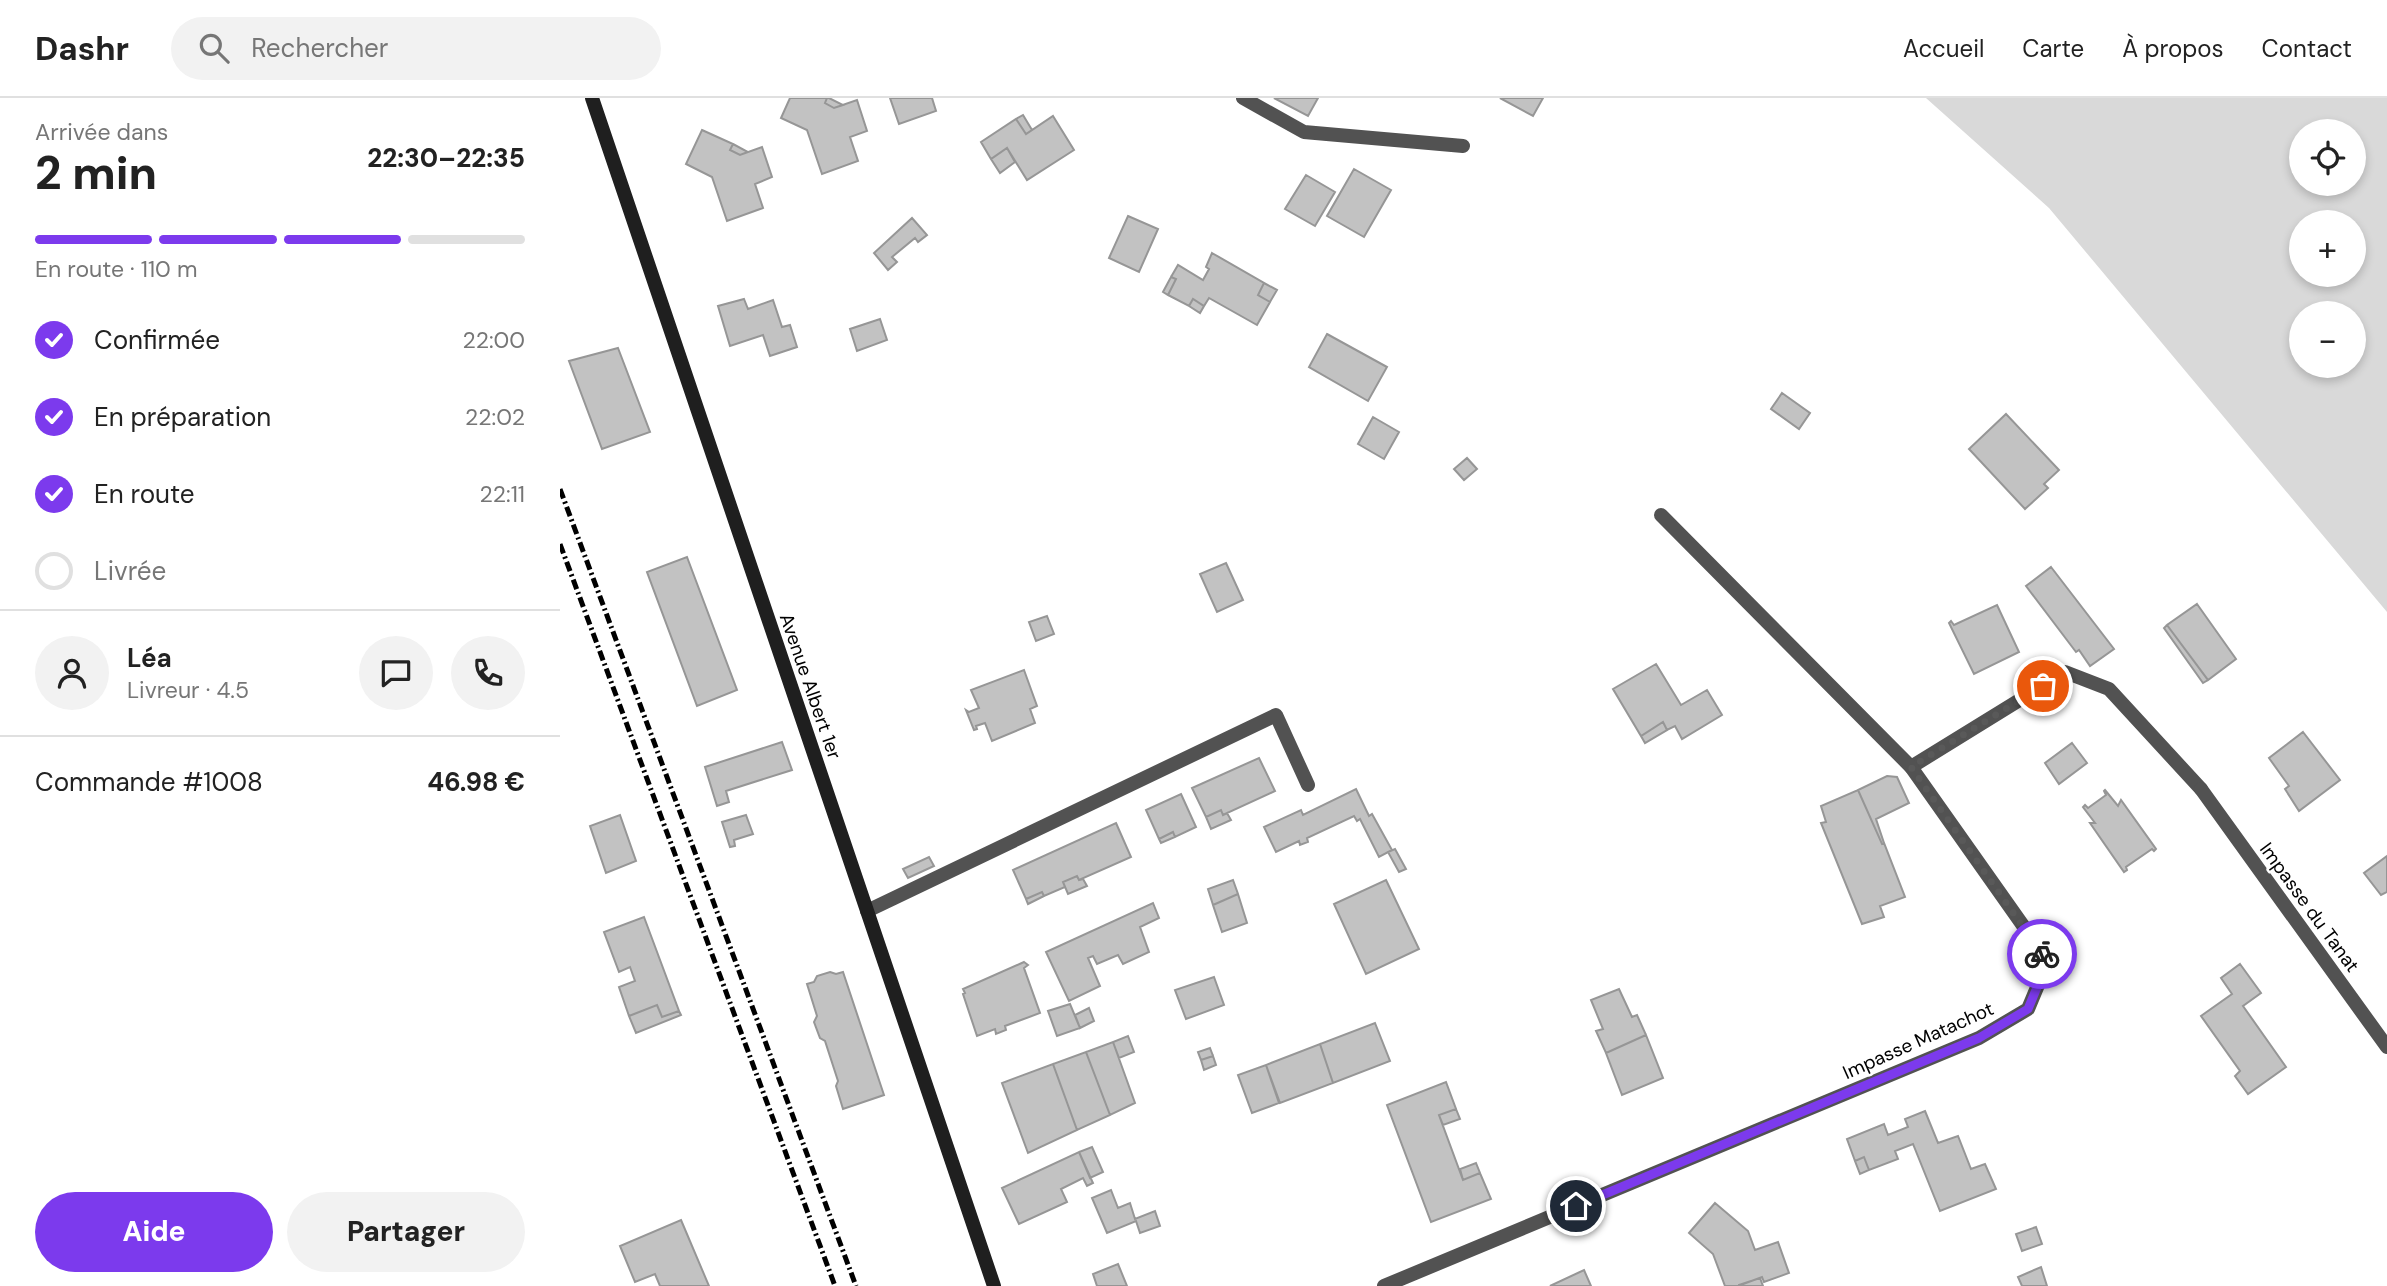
<!DOCTYPE html>
<html lang="fr">
<head>
<meta charset="utf-8">
<style>
  body { margin:0; font-family:"DM Sans",sans-serif; background:#f2f2f2; color:#222; height:100vh; display:flex; flex-direction:column; font-size:26px; white-space:nowrap }
  * { box-sizing:border-box; margin:0 }
  p { font-size:23px; color:#767676 }
  .icon { flex:none; width:38px; height:38px; fill:none; stroke:currentColor; stroke-width:2; stroke-linecap:round; stroke-linejoin:round }
  .map { position:relative; flex:1; overflow:hidden }
  .details { display:flex; flex-direction:column; background:#fff; width:560px }
  .details>* { flex:none }
  .controls { position:absolute; left:1729px; top:21px; display:grid; gap:14px }
  .controls a { display:grid; place-items:center; width:77px; height:77px; border-radius:50%; background:#fff; box-shadow:0 4px 10px #0003; font-size:35px }
  .pin { position:absolute; display:grid; place-items:center; width:60px; height:60px; color:#fff; margin:-30px; border:4px solid #fff; border-radius:50%; box-shadow:0 2px 7px #0007 }
  .courier { position:absolute; display:grid; place-items:center; width:70px; height:70px; margin:-35px; border:5px solid #7c3aed; border-radius:50%; background:#fff; color:#222; box-shadow:0 2px 9px #0007 }
  .overview em { font-style:normal; font-weight:800 }
  .overview div { display:flex; flex-direction:column-reverse }
  .overview { display:flex; align-items:center; justify-content:space-between; height:119px; padding:0 35px }
  h1 { font-size:46px; font-weight:800; line-height:52px }
  .bar { display:grid; grid-template-columns:repeat(4,1fr); gap:10px 7px; align-content:center; height:84px; padding:0 35px }
  .bar i { height:9px; border-radius:5px; background:#e0e0e0 }
  .bar .active { background:#7c3aed }
  .bar p { grid-column:span 4 }
  .line { display:flex; align-items:center; gap:18px; padding:0 35px; border-top:2px solid #e0e0e0 }
  .line div { flex:1 }
  .round { display:grid; place-items:center; flex:none; width:74px; height:74px; border-radius:37px; background:#f2f2f2 }
  ol { padding:0 35px; list-style:none }
  li { display:flex; align-items:center; gap:21px; height:77px }
  li p { margin-inline-start:auto }
  li .icon { padding:7px; border-radius:50%; background:#7c3aed; color:#fff; stroke-width:4 }
  li:last-child { color:#767676 }
  li i { width:38px; height:38px; border:4px solid #e0e0e0; border-radius:50% }
  .action { display:flex; gap:14px; margin-top:auto; padding:14px 35px }
  .action a { flex:1; height:80px; border-radius:42px; background:#7c3aed; color:#fff; font-size:28px; font-weight:800; line-height:80px; text-align:center }
  .action a+a { background:#f2f2f2; color:#222 }
  header { display:flex; align-items:center; gap:42px; box-sizing:border-box; height:98px; padding:0 35px; background:#fff; border-bottom:2px solid #e0e0e0 }
  header strong { font-size:33px }
  nav { display:flex; gap:38px; margin-inline-start:auto; font-size:24px }
  .search { width:490px; height:63px; background:#f2f2f2; display:flex; align-items:center; gap:18px; box-sizing:border-box; padding:0 24px; border-radius:38px; color:#767676; font-size:26px }
  main { display:flex; flex:1; min-height:0 }
  .map>svg:first-child { display:block }
  .green { fill:#d9d9d9; fill-rule:evenodd }
  .building { fill:#c2c2c2; stroke:#969696; stroke-width:2 }
  .lines { fill:none; stroke-linecap:round; stroke-linejoin:round }
  .lane { stroke:#525252; stroke-width:14 }
  .street { stroke:#525252; stroke-width:14 }
  .secondary { stroke:#1f1f1f; stroke-width:14 }
  .rail { stroke:#000; stroke-width:5; stroke-dasharray:10 3.5 2 3.5; stroke-linecap:butt }
  .done { stroke:#595959; stroke-width:7; stroke-dasharray:0 12.6 }
  .route { stroke:#7c3aed; stroke-width:9 }
  .labels { text-anchor:middle; stroke-width:5; stroke-linejoin:round; paint-order:stroke }
  .street-label { font-size:19px; fill:#000; stroke:#fff }
</style>
</head>
<body>
<header>
<strong>Dashr</strong>
<div class="search"><svg class="icon" aria-label="search" viewBox="0 0 24 24"><circle cx="10" cy="10" r="6"/><path d="M15 15l6 6"/></svg>Rechercher</div>
<nav><a>Accueil</a><a>Carte</a><a>À propos</a><a>Contact</a></nav>
</header>
<main>
<section class="details">
<div class="overview"><div><h1>2 min</h1><p>Arrivée dans</p></div><em>22:30–22:35</em></div>
<div class="bar"><i class="active"></i><i class="active"></i><i class="active"></i><i></i><p>En route · 110 m</p></div>
<ol>
<li><svg class="icon" aria-label="check" viewBox="0 0 24 24"><path d="M5 12l5 5 9-10"/></svg>Confirmée<p>22:00</p></li>
<li><svg class="icon" aria-label="check" viewBox="0 0 24 24"><path d="M5 12l5 5 9-10"/></svg>En préparation<p>22:02</p></li>
<li><svg class="icon" aria-label="check" viewBox="0 0 24 24"><path d="M5 12l5 5 9-10"/></svg>En route<p>22:11</p></li>
<li><i></i>Livrée</li>
</ol>
<div class="line" style="height:126px"><a class="round"><svg class="icon" aria-label="person" viewBox="0 0 24 24"><circle cx="12" cy="8" r="4"/><path d="M4 21q1-7 8-7t8 7"/></svg></a><div><b>Léa</b><p>Livreur · 4.5</p></div><a class="round"><svg class="icon" aria-label="chat" viewBox="0 0 24 24"><path d="M4 5h16v11H9l-5 4z"/></svg></a><a class="round"><svg class="icon" aria-label="phone" viewBox="0 0 24 24"><path d="M5 4h4l2 5-3 2q2 4 5 5l2-3 5 2v4C11 20 4 13 5 4z"/></svg></a></div>
<div class="line" style="height:91px"><div>Commande #1008</div><b>46.98 €</b></div>
<div class="action"><a>Aide</a><a>Partager</a></div>
</section>
<div class="map">
<svg width="1827" height="1188" viewBox="0 0 1827 1188">
  <rect width="100%" height="100%" fill="#fff"/>
  <path class="green" d="M 1366,0 L 1827,0 L 1827,514 L 1489,110 ZM 1741,33 L 1794,33 L 1794,86 L 1741,86 ZM 1741,124 L 1794,124 L 1794,177 L 1741,177 ZM 1741,215 L 1794,215 L 1794,268 L 1741,268 Z"/>
  <path class="building" d="M 230,0 L 267,0 L 265,5 L 274,10 L 297,2 L 307,33 L 290,39 L 298,63 L 262,76 L 247,32 L 221,20 Z
    M 267,0 L 269,0 L 283,7 L 274,10 L 265,5 Z
    M 330,0 L 372,0 L 376,13 L 339,26 Z
    M 714,0 L 758,0 L 748,18 Z
    M 940,0 L 983,0 L 973,18 Z
    M 463,17 L 472,32 L 466,36 L 456,21 Z
    M 493,18 L 514,52 L 467,82 L 447,50 L 431,61 L 421,44 L 456,21 L 466,36 Z
    M 142,32 L 173,46 L 170,52 L 180,57 L 202,49 L 212,79 L 195,86 L 203,110 L 167,123 L 152,79 L 126,66 Z
    M 173,46 L 188,54 L 180,57 L 170,52 Z
    M 447,50 L 455,64 L 440,75 L 431,61 Z
    M 794,71 L 831,92 L 804,139 L 767,118 Z
    M 746,77 L 775,94 L 755,128 L 725,111 Z
    M 568,118 L 598,131 L 579,174 L 549,160 Z
    M 352,120 L 367,137 L 358,144 L 355,140 L 332,159 L 337,164 L 328,172 L 314,155 Z
    M 652,155 L 704,185 L 698,197 L 710,204 L 697,227 L 649,200 L 644,208 L 633,201 L 629,208 L 608,197 L 616,181 L 611,179 L 618,167 L 643,182 L 649,171 L 646,169 Z
    M 611,179 L 616,181 L 608,197 L 603,194 Z
    M 704,185 L 717,192 L 710,204 L 698,197 Z
    M 184,201 L 188,211 L 213,202 L 222,229 L 230,227 L 237,249 L 210,258 L 203,237 L 170,248 L 158,208 Z
    M 633,201 L 644,208 L 640,215 L 629,208 Z
    M 320,221 L 327,242 L 297,253 L 290,231 Z
    M 767,236 L 827,269 L 808,303 L 749,269 Z
    M 58,250 L 90,334 L 42,351 L 9,263 Z
    M 1222,295 L 1250,315 L 1239,331 L 1211,311 Z
    M 1446,316 L 1499,372 L 1484,386 L 1488,390 L 1465,411 L 1409,351 Z
    M 813,319 L 839,334 L 824,361 L 798,346 Z
    M 907,360 L 917,371 L 904,382 L 894,371 Z
    M 127,459 L 177,592 L 137,608 L 87,474 Z
    M 666,465 L 683,502 L 657,514 L 640,476 Z
    M 1491,469 L 1554,551 L 1530,568 L 1519,552 L 1516,554 L 1466,488 Z
    M 1637,506 L 1676,561 L 1648,582 L 1607,527 Z
    M 1437,507 L 1459,554 L 1414,576 L 1389,525 L 1391,523 L 1394,527 Z
    M 487,518 L 494,536 L 476,543 L 469,524 Z
    M 1607,527 L 1648,582 L 1643,585 L 1604,530 Z
    M 1096,566 L 1121,607 L 1147,592 L 1162,617 L 1122,641 L 1115,628 L 1107,632 L 1103,624 L 1081,638 L 1053,591 Z
    M 464,572 L 477,608 L 470,611 L 475,625 L 432,643 L 425,625 L 416,628 L 417,631 L 414,632 L 406,612 L 409,614 L 419,610 L 411,592 Z
    M 1103,624 L 1107,632 L 1085,645 L 1081,638 Z
    M 1743,634 L 1780,682 L 1739,713 L 1725,691 L 1729,688 L 1709,660 Z
    M 222,644 L 232,672 L 166,693 L 169,704 L 157,708 L 145,669 Z
    M 1512,645 L 1527,665 L 1499,686 L 1485,665 Z
    M 699,660 L 715,693 L 663,717 L 661,712 L 646,719 L 632,690 Z
    M 1327,678 L 1337,679 L 1349,705 L 1316,721 L 1324,745 L 1322,746 L 1298,692 Z
    M 796,691 L 809,718 L 812,716 L 832,752 L 819,759 L 800,721 L 797,723 L 794,718 L 747,740 L 748,744 L 740,747 L 739,743 L 716,754 L 704,729 L 741,712 L 743,717 Z
    M 1298,692 L 1322,746 L 1324,745 L 1345,799 L 1320,808 L 1324,819 L 1302,826 L 1261,725 L 1266,724 L 1261,708 Z
    M 1545,692 L 1558,708 L 1561,702 L 1596,751 L 1594,753 L 1592,751 L 1566,769 L 1567,772 L 1564,774 L 1530,725 L 1535,725 L 1523,709 L 1525,707 L 1528,710 L 1546,697 L 1544,693 Z
    M 621,696 L 636,729 L 615,739 L 613,734 L 599,741 L 586,712 Z
    M 661,712 L 663,717 L 667,715 L 671,722 L 651,731 L 646,719 Z
    M 60,717 L 76,763 L 46,775 L 30,728 Z
    M 186,717 L 193,736 L 174,742 L 175,748 L 170,749 L 162,724 Z
    M 556,725 L 571,759 L 519,782 L 517,778 L 503,784 L 505,789 L 484,798 L 482,794 L 466,801 L 453,772 Z
    M 613,734 L 615,739 L 601,745 L 599,741 Z
    M 835,751 L 846,771 L 839,774 L 828,754 Z
    M 1827,758 L 1827,794 L 1821,797 L 1804,775 Z
    M 369,759 L 374,768 L 348,780 L 343,771 Z
    M 517,778 L 519,782 L 523,781 L 527,788 L 508,796 L 503,784 Z
    M 673,782 L 678,796 L 653,807 L 648,791 Z
    M 826,782 L 859,851 L 806,876 L 774,806 Z
    M 482,794 L 484,798 L 468,806 L 466,801 Z
    M 678,796 L 687,825 L 662,834 L 653,807 Z
    M 593,805 L 599,820 L 580,829 L 589,854 L 563,866 L 558,857 L 537,866 L 533,858 L 528,860 L 540,888 L 509,903 L 486,854 Z
    M 84,819 L 119,913 L 102,919 L 97,907 L 69,918 L 59,889 L 75,883 L 70,869 L 59,874 L 44,834 Z
    M 464,864 L 468,867 L 464,870 L 480,915 L 445,928 L 446,932 L 436,936 L 435,931 L 417,938 L 403,896 L 405,895 L 403,891 Z
    M 1680,866 L 1701,895 L 1683,908 L 1726,969 L 1688,996 L 1675,978 L 1680,973 L 1641,918 L 1672,896 L 1661,880 Z
    M 270,874 L 276,876 L 283,874 L 324,997 L 283,1011 L 276,988 L 278,983 L 265,943 L 260,940 L 254,924 L 257,918 L 247,886 L 254,884 L 257,878 Z
    M 654,879 L 664,907 L 626,921 L 615,892 Z
    M 1059,891 L 1072,919 L 1077,917 L 1086,937 L 1046,955 L 1036,933 L 1043,931 L 1031,902 Z
    M 510,906 L 520,930 L 497,938 L 488,913 Z
    M 97,907 L 102,919 L 119,913 L 121,917 L 76,935 L 69,918 Z
    M 529,910 L 534,923 L 520,930 L 515,917 Z
    M 815,925 L 830,963 L 773,985 L 760,946 Z
    M 1086,937 L 1103,980 L 1062,997 L 1046,955 Z
    M 568,938 L 574,954 L 559,960 L 553,944 Z
    M 553,944 L 575,1005 L 550,1017 L 526,954 Z
    M 760,946 L 773,985 L 720,1005 L 706,967 Z
    M 650,950 L 653,958 L 641,962 L 638,954 Z
    M 526,954 L 550,1017 L 517,1032 L 493,966 Z
    M 653,958 L 656,967 L 644,972 L 641,962 Z
    M 493,966 L 517,1032 L 468,1055 L 442,985 Z
    M 706,967 L 719,1005 L 692,1015 L 678,977 Z
    M 886,984 L 896,1011 L 879,1017 L 903,1082 L 920,1075 L 931,1101 L 871,1124 L 827,1007 Z
    M 896,1011 L 900,1021 L 883,1027 L 879,1017 Z
    M 1365,1013 L 1378,1045 L 1398,1038 L 1411,1071 L 1425,1066 L 1436,1091 L 1380,1113 L 1353,1046 L 1335,1053 L 1338,1061 L 1309,1072 L 1304,1059 L 1295,1063 L 1287,1041 L 1324,1026 L 1328,1037 L 1348,1029 L 1345,1021 Z
    M 532,1049 L 543,1074 L 530,1080 L 519,1054 Z
    M 519,1054 L 533,1085 L 527,1088 L 523,1080 L 501,1091 L 507,1104 L 459,1126 L 442,1090 Z
    M 1304,1059 L 1309,1072 L 1300,1076 L 1295,1063 Z
    M 916,1065 L 920,1075 L 903,1082 L 900,1071 Z
    M 551,1092 L 558,1110 L 570,1105 L 575,1121 L 595,1113 L 600,1128 L 580,1135 L 576,1123 L 547,1135 L 532,1100 Z
    M 1155,1105 L 1188,1133 L 1195,1152 L 1218,1144 L 1229,1175 L 1204,1184 L 1202,1179 L 1178,1188 L 1165,1188 L 1153,1156 L 1129,1135 Z
    M 121,1122 L 149,1188 L 100,1188 L 95,1176 L 75,1184 L 60,1148 Z
    M 1476,1129 L 1482,1146 L 1462,1153 L 1456,1136 Z
    M 558,1166 L 567,1188 L 537,1188 L 533,1176 Z
    M 1481,1169 L 1487,1188 L 1462,1188 L 1458,1179 Z
    M 1024,1172 L 1031,1188 L 990,1188 Z
    M 1200,1180 L 1203,1188 L 1179,1188 L 1179,1187 Z"/>
  <g class="lines">
    <path class="lane" d="M 1351,669 L 1505,574 L 1549,591 L 1641,691
      M 307,813 L 716,617 L 748,687"/>
    <path class="street" d="M 683,0 L 744,34 L 903,48
      M 1641,691 L 1827,949
      M 824,1188 L 1419,940 L 1468,911 L 1488,863 L 1351,669 L 1101,417"/>
    <path class="secondary" d="M 32,0 L 434,1188"/>
    <path class="rail" d="M 0,391 L 296,1188
      M 0,446 L 275,1188"/>
  </g>
  <g class="lines">
    <path class="done" d="M 1482,856 L 1351,669 L 1483,588"/>
    <path class="route" d="M 1016,1108 L 1419,940 L 1468,911 L 1488,863 L 1482,856"/>
  </g>
  <g class="labels">
    <g class="street-label">
      <text transform="translate(251 588) rotate(71)" y="7">Avenue Albert 1er</text>
      <text transform="translate(1750 809) rotate(54)" y="7">Impasse du Tanat</text>
      <text transform="translate(1358 942) rotate(-24)" y="7">Impasse Matachot</text>
    </g>
  </g>
</svg>
<div class="controls">
<a><svg class="icon" aria-label="locate" viewBox="0 0 24 24"><circle cx="12" cy="12" r="6"/><path d="M12 2v4M12 18v4M2 12h4M18 12h4"/></svg></a>
<a>+</a>
<a>−</a>
</div>
<div class="pin" style="left:1483px;top:588px;background:#ea580c"><svg class="icon" aria-label="bag" viewBox="0 0 24 24"><path d="M5 8h14l-1 12H6zM9 8a3 3 0 0 1 6 0"/></svg></div>
<div class="pin" style="left:1016px;top:1108px;background:#1f2937"><svg class="icon" aria-label="home" viewBox="0 0 24 24"><path d="M3 11l9-7 9 7M6 9v11h12V9"/></svg></div>
<div class="courier" style="left:1482px;top:856px"><svg class="icon" aria-label="bike" viewBox="0 0 24 24"><circle cx="6" cy="16" r="4"/><circle cx="18" cy="16" r="4"/><path d="M6 16l4-8h5l3 8M10 8l3 8H6M13 5h3"/></svg></div>
</div>
</main>
</body>
</html>
